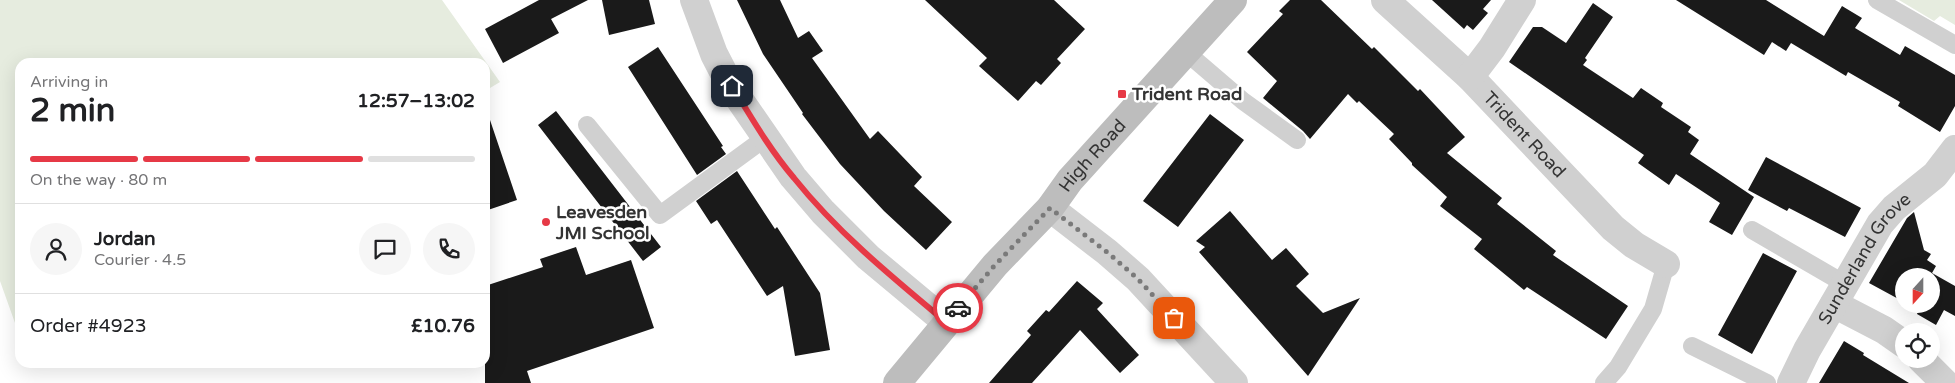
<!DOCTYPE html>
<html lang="en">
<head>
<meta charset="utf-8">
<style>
  body { margin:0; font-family:"Varela Round",sans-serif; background:#f6f6f6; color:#202124; height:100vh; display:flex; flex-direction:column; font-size:19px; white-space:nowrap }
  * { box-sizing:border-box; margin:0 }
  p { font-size:16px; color:#757577 }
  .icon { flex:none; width:28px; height:28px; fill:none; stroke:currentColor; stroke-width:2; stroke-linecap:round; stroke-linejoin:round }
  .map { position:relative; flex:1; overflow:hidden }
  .details { position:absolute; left:15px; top:58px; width:475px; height:310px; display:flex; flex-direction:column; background:#fff; border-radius:15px; box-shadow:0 5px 20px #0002 }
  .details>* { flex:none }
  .needle { width:32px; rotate:201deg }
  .buttons { position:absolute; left:1895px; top:268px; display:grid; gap:10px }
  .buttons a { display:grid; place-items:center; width:45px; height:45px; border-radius:50%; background:#fff; box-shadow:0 5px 20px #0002; font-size:25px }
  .pin { position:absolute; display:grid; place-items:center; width:42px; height:42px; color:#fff; margin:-21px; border-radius:10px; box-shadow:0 2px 8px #0006 }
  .courier { position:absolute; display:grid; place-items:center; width:50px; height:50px; margin:-25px; border:4px solid #e63946; border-radius:50%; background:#fff; color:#222; box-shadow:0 1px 6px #0007 }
  .head em { font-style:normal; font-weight:700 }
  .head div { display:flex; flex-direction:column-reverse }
  .head { display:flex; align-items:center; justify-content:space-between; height:85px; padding:0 15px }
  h1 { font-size:32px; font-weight:700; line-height:38px }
  .bar { display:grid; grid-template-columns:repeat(4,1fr); gap:8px 5px; align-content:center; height:60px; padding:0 15px }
  .bar i { height:6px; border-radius:4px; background:#e0e0e0 }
  .bar .active { background:#e63946 }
  .bar p { grid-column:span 4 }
  .line { display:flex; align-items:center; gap:12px; padding:0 15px; border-top:1px solid #e0e0e0 }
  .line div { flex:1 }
  .round { display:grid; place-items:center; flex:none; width:52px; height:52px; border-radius:26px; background:#f6f6f6 }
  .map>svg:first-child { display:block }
  .green { fill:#e6ecdf }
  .building { fill:#1a1a1a }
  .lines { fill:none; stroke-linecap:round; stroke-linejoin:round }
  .lane { stroke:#d0d0d0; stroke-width:18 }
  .street { stroke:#d0d0d0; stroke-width:28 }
  .secondary { stroke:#bdbdbd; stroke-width:28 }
  .done { stroke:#7a7a7a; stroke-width:5; stroke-dasharray:0 9 }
  .route { stroke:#e63946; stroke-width:6 }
  .poi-dot { fill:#e63946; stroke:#fff; stroke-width:2 }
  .labels { text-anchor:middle; stroke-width:5; stroke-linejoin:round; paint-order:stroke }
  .poi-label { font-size:18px; font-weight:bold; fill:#333; stroke:#fff; text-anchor:start }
  .street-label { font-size:18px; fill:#333; stroke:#fff }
</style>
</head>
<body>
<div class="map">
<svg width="1955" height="383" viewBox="0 0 1955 383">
  <rect width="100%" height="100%" fill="#fff"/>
  <path class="green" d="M 0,0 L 442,0 L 500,82 L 485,91 L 485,62 L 20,62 L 20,337 L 0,281 Z
    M 1899,0 L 1955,0 L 1955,25 L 1940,16 L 1934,21 Z"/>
  <path class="building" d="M 539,0 L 588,0 L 551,19 L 559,33 L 503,63 L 485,29 Z
    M 602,0 L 649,0 L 655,24 L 609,35 Z
    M 737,0 L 780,0 L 798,38 L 809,31 L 823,51 L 812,58 L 870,139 L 878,131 L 922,177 L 914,186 L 952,222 L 926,250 L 884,211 L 840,164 L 802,114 L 803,113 L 763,54 Z
    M 925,0 L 1054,0 L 1085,29 L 1057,59 L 1061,63 L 1041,85 L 1036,81 L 1018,101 L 979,66 L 987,58 Z
    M 1290,0 L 1321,0 L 1372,49 L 1374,47 L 1418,91 L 1420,89 L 1465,137 L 1447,153 L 1502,198 L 1497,204 L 1556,251 L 1553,255 L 1628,306 L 1606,339 L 1527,287 L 1524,290 L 1474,249 L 1482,239 L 1440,206 L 1447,197 L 1412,165 L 1412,163 L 1389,139 L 1394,134 L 1359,101 L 1357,103 L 1348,94 L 1310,139 L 1303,131 L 1263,98 L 1277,81 L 1247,52 L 1283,14 L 1279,11 Z
    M 1432,0 L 1491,0 L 1483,9 L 1488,13 L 1473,30 L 1467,25 L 1464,29 Z
    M 1676,0 L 1766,0 L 1824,36 L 1842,6 L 1862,18 L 1855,28 L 1900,55 L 1905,46 L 1955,75 L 1955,106 L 1940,132 L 1898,106 L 1900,102 L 1848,72 L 1846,76 L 1791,43 L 1786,51 L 1772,42 L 1764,55 Z
    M 1593,3 L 1613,17 L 1585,58 L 1587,60 L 1583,65 L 1633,98 L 1641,88 L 1663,103 L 1661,107 L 1691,127 L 1688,132 L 1699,140 L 1690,154 L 1754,197 L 1732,235 L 1709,222 L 1720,203 L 1676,174 L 1669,185 L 1638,163 L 1644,155 L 1509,62 L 1533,27 L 1542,27 L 1566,43 Z
    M 658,47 L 723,146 L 721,147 L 726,154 L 697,175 L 628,67 Z
    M 556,111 L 661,247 L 643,261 L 538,125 Z
    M 1210,114 L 1244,140 L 1178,227 L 1143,201 Z
    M 489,117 L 517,200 L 485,211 L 485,118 Z
    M 1766,157 L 1861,208 L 1845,237 L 1789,208 L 1787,211 L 1748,190 Z
    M 737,171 L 775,229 L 777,227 L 820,293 L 830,350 L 795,356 L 783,286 L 767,296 L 717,220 L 711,224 L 696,201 Z
    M 1230,211 L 1272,260 L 1286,248 L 1309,274 L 1296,286 L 1323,313 L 1360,298 L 1308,376 L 1199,252 L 1205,247 L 1196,241 Z
    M 1914,212 L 1924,250 L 1931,254 L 1927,260 L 1936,266 L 1932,273 L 1955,286 L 1955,316 L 1944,310 L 1936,325 L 1917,314 L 1918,311 L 1906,304 L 1931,304 L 1931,276 L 1904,276 L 1904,302 L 1869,283 L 1907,218 Z
    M 576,247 L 586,275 L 631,260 L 654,328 L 527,371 L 531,383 L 485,383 L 485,286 L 543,267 L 540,259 Z
    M 1763,253 L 1797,271 L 1752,354 L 1718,335 Z
    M 1077,281 L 1103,303 L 1097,309 L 1139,355 L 1120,373 L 1080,330 L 1032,383 L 989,383 L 1031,335 L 1027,331 L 1046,310 L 1049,312 Z
    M 1844,341 L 1864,353 L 1863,355 L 1909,383 L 1819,383 Z"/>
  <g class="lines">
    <path class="lane" d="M 1877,0 L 1955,45
      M 1187,53 L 1243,101 L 1297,140
      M 587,125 L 660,215 L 765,138
      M 1752,230 L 1845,284
      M 1692,346 L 1767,383
      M 1604,383 L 1618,367 L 1653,309 L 1666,264"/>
    <g class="street">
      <path d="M 694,0 L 714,54 L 731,87 L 793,177 L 823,212 L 868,257 L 946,322"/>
      <path id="s1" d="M 1385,0 L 1470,77 L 1613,228 L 1634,245 L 1666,264"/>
      <path d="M 1470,77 L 1492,48 L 1522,0"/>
      <path d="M 1050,208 L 1107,252 L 1138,279 L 1234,383"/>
      <path d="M 1834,304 L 1884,330 L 1904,344"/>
      <path d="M 1921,359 L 1945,383"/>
      <path id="s2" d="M 1791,383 L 1807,350 L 1880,224 L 1894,208 L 1935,175 L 1955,149"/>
    </g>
    <path class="secondary" id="s3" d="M 897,383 L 995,265 L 1050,208 L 1070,180 L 1233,0"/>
  </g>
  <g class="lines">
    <path class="done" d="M 958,308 L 995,265 L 1050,208 L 1107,252 L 1138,279 L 1174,318"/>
    <path class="route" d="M 732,86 C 751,117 770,150 794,178 C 838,233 892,277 946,322 L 958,308"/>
  </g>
  <g class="poi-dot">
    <rect x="1117" y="89" width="10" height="10" rx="2.5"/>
    <circle cx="546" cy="222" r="5"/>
  </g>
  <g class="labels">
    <g class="poi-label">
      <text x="1132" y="100">Trident Road</text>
      <text x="556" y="218">Leavesden<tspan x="556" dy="21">JMI School</tspan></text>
    </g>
    <g class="street-label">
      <text dy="6" stroke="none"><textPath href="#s1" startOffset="194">Trident Road</textPath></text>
      <text dy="6" stroke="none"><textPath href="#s3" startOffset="300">High Road</textPath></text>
      <text dy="6" stroke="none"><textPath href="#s2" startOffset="145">Sunderland Grove</textPath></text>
    </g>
  </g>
</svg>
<div class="buttons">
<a><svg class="needle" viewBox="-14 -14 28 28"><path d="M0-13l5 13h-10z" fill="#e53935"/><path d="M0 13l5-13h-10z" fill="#757577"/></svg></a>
<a><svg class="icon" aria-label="locate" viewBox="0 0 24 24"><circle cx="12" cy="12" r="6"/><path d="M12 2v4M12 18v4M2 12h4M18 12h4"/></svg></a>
</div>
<div class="pin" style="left:1174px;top:318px;background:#ea580c"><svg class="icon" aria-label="bag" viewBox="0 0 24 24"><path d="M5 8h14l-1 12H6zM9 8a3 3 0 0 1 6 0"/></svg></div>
<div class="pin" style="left:732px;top:86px;background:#1f2937"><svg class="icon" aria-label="home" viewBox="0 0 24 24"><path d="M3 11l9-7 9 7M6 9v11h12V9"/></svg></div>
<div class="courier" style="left:958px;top:308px"><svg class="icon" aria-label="car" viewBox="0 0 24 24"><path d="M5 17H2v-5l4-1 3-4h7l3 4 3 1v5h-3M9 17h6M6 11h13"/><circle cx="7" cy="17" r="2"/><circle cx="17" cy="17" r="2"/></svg></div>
<section class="details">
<div class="head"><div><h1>2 min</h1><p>Arriving in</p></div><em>12:57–13:02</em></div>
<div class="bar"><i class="active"></i><i class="active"></i><i class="active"></i><i></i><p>On the way · 80 m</p></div>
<div class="line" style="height:90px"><a class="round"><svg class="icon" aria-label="person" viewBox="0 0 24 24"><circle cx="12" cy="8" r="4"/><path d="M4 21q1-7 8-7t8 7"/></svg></a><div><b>Jordan</b><p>Courier · 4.5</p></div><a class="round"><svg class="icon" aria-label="chat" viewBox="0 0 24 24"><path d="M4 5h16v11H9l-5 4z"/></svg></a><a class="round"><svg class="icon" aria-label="phone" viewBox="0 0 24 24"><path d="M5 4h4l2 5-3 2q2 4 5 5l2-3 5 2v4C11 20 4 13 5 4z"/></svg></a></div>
<div class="line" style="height:65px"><div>Order #4923</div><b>£10.76</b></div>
</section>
</div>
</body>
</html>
